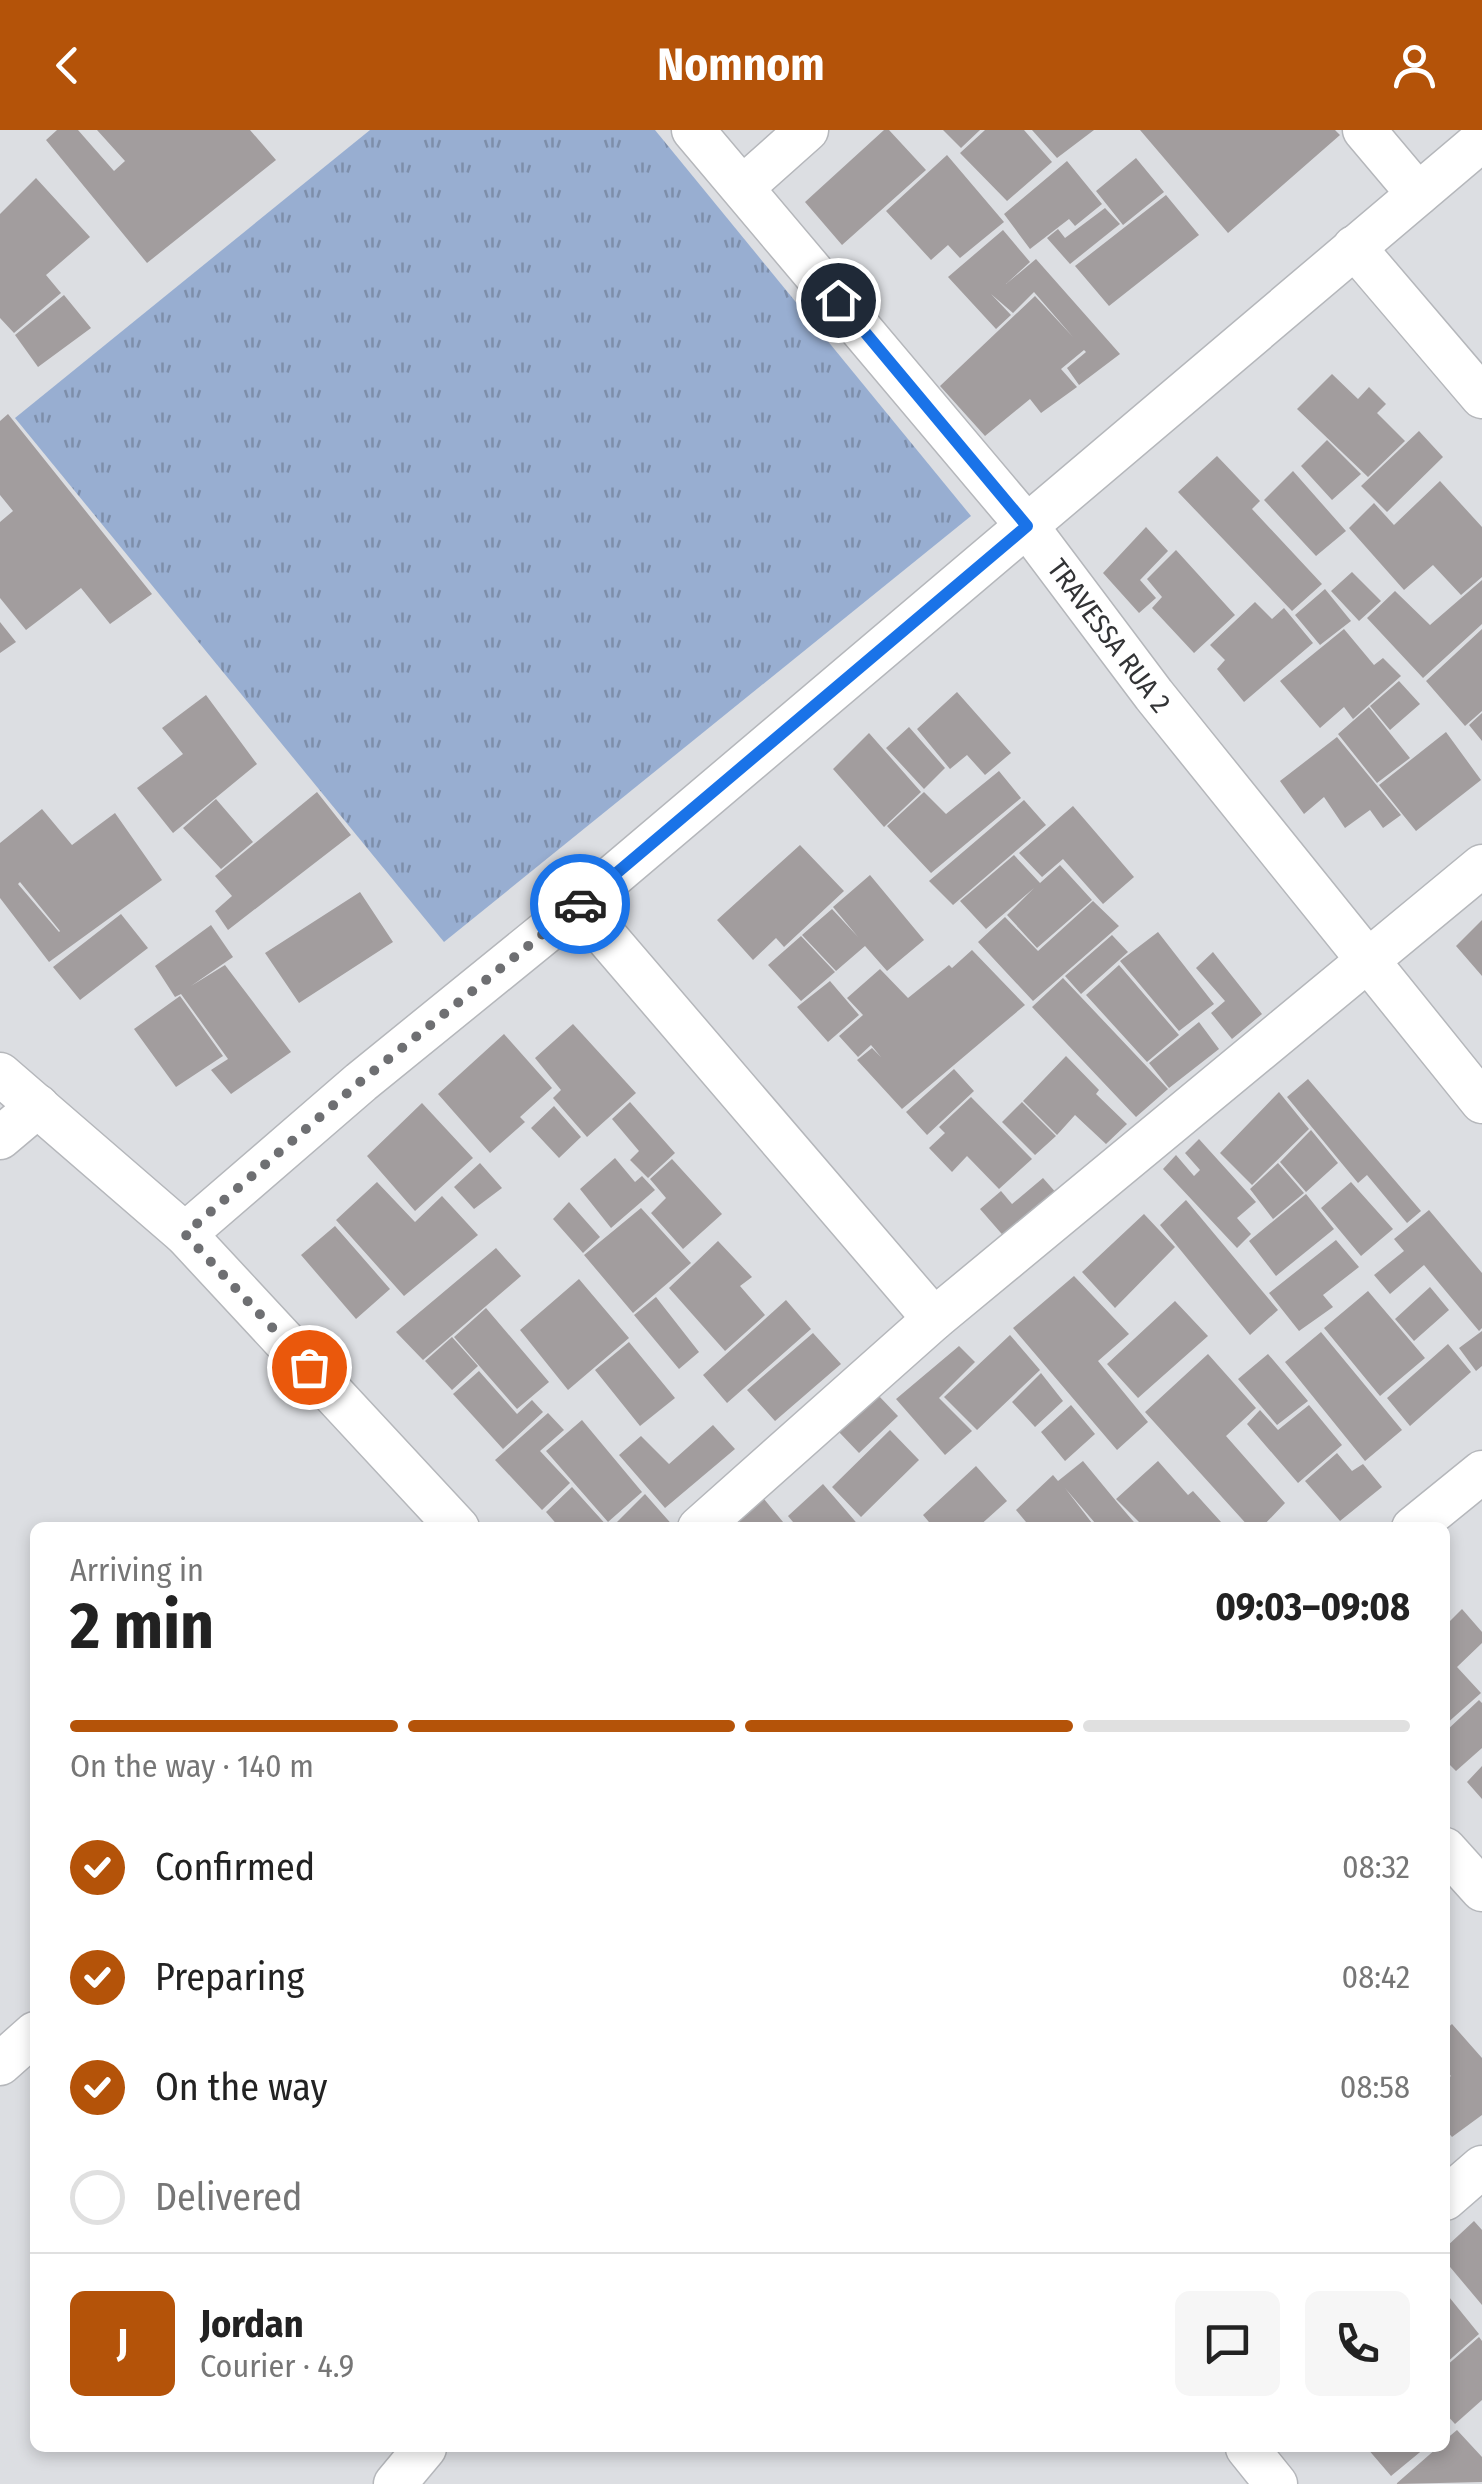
<!DOCTYPE html>
<html lang="en">
<head>
<meta charset="utf-8">
<style>
  body { margin:0; font-family:"Fira Sans Condensed",sans-serif; background:#f6f6f6; color:#222; height:100vh; display:flex; flex-direction:column; font-size:38px; white-space:nowrap }
  * { box-sizing:border-box; margin:0 }
  p { font-size:32px; color:#767676 }
  .icon { flex:none; width:55px; height:55px; fill:none; stroke:currentColor; stroke-width:2; stroke-linecap:round; stroke-linejoin:round }
  .map { position:relative; flex:1; overflow:hidden }
  .panel { position:absolute; left:30px; top:1392px; width:1420px; height:930px; display:flex; flex-direction:column; background:#fff; border-radius:15px; box-shadow:0 5px 15px #0003 }
  .panel>* { flex:none }
  .pin { position:absolute; display:grid; place-items:center; width:85px; height:85px; color:#fff; margin:-42px; border:5px solid #fff; border-radius:50%; box-shadow:0 2px 10px #0007 }
  .courier { position:absolute; display:grid; place-items:center; width:100px; height:100px; margin:-50px; border:8px solid #1a73e8; border-radius:50%; background:#fff; color:#222; box-shadow:0 2px 12px #0007 }
  .summary em { font-style:normal; font-weight:700 }
  .summary div { display:flex; flex-direction:column-reverse }
  .summary { display:flex; align-items:center; justify-content:space-between; height:170px; padding:0 40px }
  h1 { font-size:65px; font-weight:700; line-height:75px }
  .bar { display:grid; grid-template-columns:repeat(4,1fr); gap:15px 10px; align-content:center; height:120px; padding:0 40px }
  .bar i { height:12px; border-radius:8px; background:#e0e0e0 }
  .bar .current { background:#b45309 }
  .bar p { grid-column:span 4 }
  .line { display:flex; align-items:center; gap:25px; padding:0 40px; border-top:2px solid #e0e0e0 }
  .line div { flex:1 }
  .round { display:grid; place-items:center; flex:none; width:105px; height:105px; border-radius:15px; background:#f6f6f6 }
  ol { padding:0 40px; list-style:none }
  li { display:flex; align-items:center; gap:30px; height:110px }
  li p { margin-inline-start:auto }
  li .icon { padding:10px; border-radius:50%; background:#b45309; color:#fff; stroke-width:4 }
  li:last-child { color:#767676 }
  li i { width:55px; height:55px; border:5px solid #e0e0e0; border-radius:50% }
  header { display:flex; justify-content:space-between; align-items:center; height:130px; padding:0 40px; background:#b45309; color:#fff; font-size:45px; font-weight:700 }
  .map>svg:first-child { display:block }
  .grass { fill:url(#grass-tufts) }
  .building { fill:#a29d9e; fill-rule:evenodd }
  .lines { fill:none; stroke-linecap:round; stroke-linejoin:round }
  .minor-casing { stroke:#b5b7bb; stroke-width:45 }
  .minor { stroke:#fff; stroke-width:42 }
  .done { stroke:#6e6f72; stroke-width:10; stroke-dasharray:0 18 }
  .route { stroke:#1a73e8; stroke-width:12 }
  .labels { text-anchor:middle; stroke-width:9; stroke-linejoin:round; paint-order:stroke }
  .street-label { font-size:28px; fill:#323335; stroke:#dcdee2 }
</style>
</head>
<body>
<header><svg class="icon" aria-label="back" viewBox="0 0 24 24"><path d="M15 5l-7 7 7 7"/></svg>Nomnom<svg class="icon" aria-label="person" viewBox="0 0 24 24"><circle cx="12" cy="8" r="4"/><path d="M4 21q1-7 8-7t8 7"/></svg></header>
<div class="map">
<svg width="1482" height="2354" viewBox="0 0 1482 2354">
  <defs>
    <pattern id="grass-tufts" width="24" height="20" patternUnits="userSpaceOnUse" patternTransform="scale(2.5)"><rect width="24" height="20" fill="#98aed1"/><path d="M3 7l-1-3M5 7V3M7 7l1-3M15 17l-1-3M17 17v-4M19 17l1-3" fill="none" stroke="#7d8eaa"/></pattern>
  </defs>
  <rect width="100%" height="100%" fill="#dcdee2"/>
  <path class="grass" d="M 370,0 L 655,0 L 971,386 L 444,812 L 15,288 Z"/>
  <path class="building" d="M 57,0 L 78,0 L 114,41 L 125,31 L 97,0 L 250,0 L 276,30 L 147,133 L 46,10 Z
    M 884,0 L 889,0 L 926,40 L 842,115 L 805,72 Z
    M 943,0 L 980,0 L 961,18 Z
    M 985,0 L 1024,0 L 1052,32 L 1007,71 L 960,23 Z
    M 1032,0 L 1094,0 L 1057,28 Z
    M 1140,0 L 1335,0 L 1340,5 L 1228,103 Z
    M 947,25 L 1004,92 L 960,128 L 948,115 L 931,130 L 886,81 Z
    M 1136,28 L 1164,62 L 1123,95 L 1096,61 Z
    M 1067,31 L 1102,74 L 1075,96 L 1069,89 L 1030,119 L 1004,84 Z
    M 36,48 L 90,107 L 46,145 L 61,163 L 14,203 L 0,188 L 0,84 Z
    M 1166,65 L 1199,105 L 1109,176 L 1075,136 Z
    M 1105,78 L 1120,94 L 1070,134 L 1047,108 L 1058,99 L 1065,108 Z
    M 1003,100 L 1030,132 L 1006,154 L 1036,129 L 1120,224 L 1079,255 L 1067,238 L 1086,222 L 1084,220 L 1061,239 L 1077,257 L 1041,283 L 1030,269 L 985,306 L 940,256 L 1035,166 L 1073,207 L 1034,162 L 1013,183 L 991,164 L 1011,185 L 996,199 L 948,147 Z
    M 64,165 L 91,198 L 38,237 L 15,205 Z
    M 1332,244 L 1358,269 L 1369,257 L 1386,274 L 1377,283 L 1405,311 L 1368,347 L 1297,279 Z
    M 8,284 L 152,464 L 110,494 L 81,458 L 26,500 L 0,468 L 0,392 L 13,381 L 0,365 L 0,291 Z
    M 1419,301 L 1443,327 L 1387,382 L 1361,356 Z
    M 1327,310 L 1361,344 L 1332,370 L 1301,336 Z
    M 1217,326 L 1260,371 L 1252,379 L 1322,454 L 1292,481 L 1178,362 Z
    M 1293,341 L 1346,401 L 1316,426 L 1264,370 Z
    M 1440,351 L 1482,397 L 1482,447 L 1461,465 L 1433,435 L 1404,460 L 1349,398 L 1374,373 L 1394,395 Z
    M 1146,397 L 1168,421 L 1140,450 L 1156,468 L 1139,483 L 1103,443 Z
    M 1176,420 L 1235,485 L 1194,523 L 1152,478 L 1162,467 L 1147,449 Z
    M 1352,442 L 1381,471 L 1359,491 L 1331,461 Z
    M 1482,450 L 1482,494 L 1423,548 L 1367,488 L 1395,461 L 1430,495 Z
    M 1325,459 L 1351,491 L 1320,515 L 1295,485 Z
    M 1255,472 L 1272,489 L 1284,478 L 1313,513 L 1244,572 L 1217,539 L 1225,530 L 1210,515 Z
    M 0,492 L 16,512 L 0,523 Z
    M 1344,499 L 1374,535 L 1383,528 L 1401,546 L 1353,589 L 1344,577 L 1320,598 L 1280,551 Z
    M 1482,499 L 1482,581 L 1465,596 L 1426,551 Z
    M 1399,551 L 1420,574 L 1390,600 L 1370,576 Z
    M 957,562 L 1011,623 L 985,645 L 967,625 L 950,639 L 917,599 Z
    M 206,565 L 257,634 L 173,703 L 137,658 L 183,624 L 162,598 Z
    M 1369,577 L 1410,628 L 1377,653 L 1338,604 Z
    M 1482,583 L 1482,611 L 1469,595 Z
    M 909,597 L 945,638 L 924,659 L 886,618 Z
    M 1446,602 L 1481,650 L 1416,701 L 1379,655 Z
    M 869,603 L 921,662 L 884,697 L 833,639 Z
    M 1337,607 L 1401,685 L 1383,698 L 1370,680 L 1345,698 L 1324,667 L 1304,684 L 1280,651 Z
    M 999,641 L 1021,668 L 931,743 L 887,696 L 924,662 L 946,684 Z
    M 317,662 L 351,705 L 228,800 L 215,781 L 232,766 L 215,746 Z
    M 216,669 L 253,712 L 221,739 L 183,698 Z
    M 1024,670 L 1046,695 L 953,775 L 929,751 Z
    M 1073,676 L 1134,747 L 1103,774 L 1063,729 L 1042,747 L 1019,723 Z
    M 42,679 L 72,715 L 115,683 L 162,750 L 49,832 L 0,768 L 0,713 ZM 20,752 L 60,801 L 59,802 L 18,754 Z
    M 800,715 L 844,761 L 784,817 L 776,808 L 753,830 L 717,790 Z
    M 1014,725 L 1040,753 L 1060,735 L 1092,770 L 1037,818 L 1007,785 L 1034,758 L 986,799 L 960,771 Z
    M 870,745 L 924,810 L 887,841 L 865,816 L 836,841 L 802,805 L 832,779 L 858,807 L 833,777 Z
    M 360,762 L 393,812 L 299,873 L 265,823 Z
    M 1093,771 L 1119,796 L 1033,871 L 978,812 L 1005,787 L 1038,821 Z
    M 121,784 L 148,818 L 80,870 L 53,837 Z
    M 1482,790 L 1482,846 L 1456,816 Z
    M 211,795 L 233,827 L 191,856 L 225,835 L 291,922 L 231,964 L 211,940 L 228,929 L 181,864 L 175,867 L 155,836 Z
    M 1158,802 L 1214,874 L 1179,901 L 1120,831 Z
    M 1112,805 L 1128,822 L 1081,864 L 1065,846 Z
    M 801,806 L 835,842 L 801,871 L 768,835 Z
    M 972,820 L 1025,875 L 902,979 L 857,930 L 872,918 L 881,927 L 871,915 L 858,927 L 839,906 L 863,885 L 847,868 L 880,839 L 908,868 L 949,835 L 952,838 Z
    M 1213,822 L 1262,884 L 1232,909 L 1211,883 L 1225,871 L 1196,838 Z
    M 1119,835 L 1179,905 L 1147,932 L 1086,865 Z
    M 1063,848 L 1168,959 L 1136,987 L 1032,877 Z
    M 830,851 L 859,885 L 828,912 L 797,877 Z
    M 180,866 L 223,926 L 176,957 L 134,899 Z
    M 1199,892 L 1219,919 L 1169,958 L 1149,933 Z
    M 573,894 L 636,963 L 587,1007 L 553,968 L 561,960 L 535,928 Z
    M 504,904 L 552,958 L 520,987 L 525,992 L 490,1023 L 438,964 Z
    M 1066,926 L 1099,960 L 1096,964 L 1127,994 L 1106,1014 L 1075,985 L 1057,1005 L 1023,971 Z
    M 954,939 L 974,961 L 927,1005 L 906,982 Z
    M 1308,949 L 1421,1081 L 1407,1093 L 1367,1045 L 1358,1053 L 1287,967 Z
    M 1279,962 L 1309,999 L 1252,1055 L 1220,1023 Z
    M 971,967 L 1032,1029 L 999,1059 L 967,1026 L 952,1042 L 929,1018 L 945,1003 L 939,997 Z
    M 630,972 L 675,1023 L 648,1048 L 630,1030 L 639,1021 L 612,989 Z
    M 1022,972 L 1056,1006 L 1035,1025 L 1002,992 Z
    M 422,973 L 473,1028 L 415,1081 L 367,1026 Z
    M 554,976 L 581,1007 L 559,1028 L 531,998 Z
    M 1311,1000 L 1338,1033 L 1306,1062 L 1280,1032 Z
    M 1199,1009 L 1256,1072 L 1237,1088 L 1251,1104 L 1237,1118 L 1163,1039 L 1176,1025 L 1194,1046 L 1200,1040 L 1185,1023 Z
    M 615,1028 L 635,1052 L 642,1046 L 655,1060 L 611,1098 L 580,1059 Z
    M 672,1029 L 722,1084 L 683,1119 L 651,1083 L 666,1068 L 650,1049 Z
    M 480,1033 L 502,1058 L 474,1079 L 454,1057 Z
    M 1278,1033 L 1304,1063 L 1273,1089 L 1250,1059 Z
    M 1043,1048 L 1066,1074 L 1014,1118 L 980,1079 L 1001,1061 L 1012,1074 Z
    M 377,1052 L 415,1092 L 442,1066 L 478,1105 L 404,1166 L 336,1090 Z
    M 1351,1052 L 1393,1099 L 1361,1126 L 1321,1078 Z
    M 1306,1064 L 1334,1099 L 1276,1146 L 1249,1111 Z
    M 1186,1070 L 1278,1180 L 1250,1205 L 1160,1095 Z
    M 569,1072 L 600,1107 L 583,1123 L 553,1089 Z
    M 641,1078 L 691,1133 L 633,1183 L 584,1125 Z
    M 1429,1080 L 1482,1143 L 1482,1198 L 1479,1201 L 1424,1135 L 1390,1164 L 1374,1145 L 1404,1121 L 1394,1109 Z
    M 1144,1084 L 1175,1117 L 1115,1178 L 1082,1142 Z
    M 335,1096 L 390,1159 L 356,1189 L 301,1125 Z
    M 1336,1110 L 1359,1137 L 1323,1165 L 1333,1177 L 1299,1201 L 1269,1163 Z
    M 718,1111 L 752,1147 L 740,1156 L 765,1185 L 725,1221 L 669,1158 Z
    M 496,1118 L 521,1146 L 423,1230 L 396,1202 Z
    M 1074,1146 L 1129,1204 L 1098,1231 L 1148,1292 L 1117,1320 L 1013,1198 Z
    M 579,1149 L 629,1208 L 568,1260 L 520,1200 Z
    M 1430,1157 L 1449,1180 L 1414,1211 L 1395,1189 Z
    M 1368,1161 L 1425,1228 L 1380,1266 L 1324,1198 Z
    M 656,1167 L 699,1222 L 679,1239 L 634,1185 Z
    M 786,1170 L 811,1199 L 727,1273 L 703,1245 Z
    M 1175,1171 L 1208,1206 L 1138,1268 L 1107,1234 Z
    M 486,1178 L 549,1252 L 517,1279 L 454,1207 Z
    M 1482,1201 L 1482,1236 L 1476,1241 L 1459,1218 Z
    M 1321,1202 L 1402,1300 L 1365,1331 L 1285,1232 Z
    M 813,1203 L 841,1234 L 775,1291 L 747,1260 Z
    M 1010,1205 L 1040,1240 L 977,1300 L 944,1267 Z
    M 452,1207 L 478,1236 L 452,1260 L 425,1231 Z
    M 629,1212 L 675,1268 L 640,1296 L 595,1240 Z
    M 1448,1214 L 1471,1242 L 1410,1296 L 1387,1268 Z
    M 959,1216 L 975,1232 L 939,1268 L 972,1301 L 945,1325 L 896,1269 Z
    M 1208,1224 L 1256,1278 L 1226,1306 L 1285,1373 L 1261,1398 L 1250,1398 L 1145,1282 Z
    M 1268,1224 L 1308,1271 L 1277,1295 L 1238,1249 Z
    M 479,1241 L 517,1284 L 532,1270 L 543,1282 L 503,1319 L 453,1264 Z
    M 1041,1243 L 1063,1271 L 1035,1297 L 1012,1272 Z
    M 878,1265 L 898,1286 L 859,1323 L 838,1301 Z
    M 1071,1275 L 1095,1304 L 1065,1331 L 1041,1302 Z
    M 1309,1275 L 1342,1315 L 1298,1353 L 1247,1294 L 1260,1280 L 1278,1300 Z
    M 548,1283 L 564,1300 L 540,1321 L 570,1353 L 542,1380 L 495,1330 Z
    M 582,1290 L 642,1362 L 608,1392 L 546,1321 Z
    M 713,1295 L 735,1319 L 665,1378 L 619,1325 L 641,1306 L 669,1334 Z
    M 890,1300 L 919,1330 L 861,1387 L 832,1357 Z
    M 1337,1323 L 1352,1341 L 1363,1334 L 1382,1357 L 1340,1391 L 1305,1351 Z
    M 1083,1331 L 1116,1371 L 1139,1398 L 1090,1398 L 1095,1393 L 1065,1358 L 1092,1393 L 1087,1398 L 1031,1398 L 1016,1380 L 1053,1345 L 1058,1351 Z
    M 1158,1331 L 1188,1365 L 1193,1361 L 1221,1392 L 1214,1398 L 1145,1398 L 1116,1369 Z
    M 976,1336 L 1007,1371 L 977,1398 L 934,1398 L 923,1385 Z
    M 823,1354 L 861,1398 L 798,1398 L 788,1386 Z
    M 572,1357 L 609,1398 L 560,1398 L 546,1382 Z
    M 645,1364 L 675,1398 L 611,1398 Z
    M 764,1369 L 788,1398 L 740,1398 L 736,1393 Z
    M 1462,1479 L 1482,1502 L 1482,1513 L 1457,1537 L 1481,1563 L 1445,1595 L 1445,1496 Z
    M 1479,1570 L 1482,1573 L 1482,1618 L 1456,1641 L 1445,1630 L 1445,1602 Z
    M 1482,1636 L 1482,1669 L 1467,1652 Z
    M 1452,1894 L 1482,1928 L 1482,1985 L 1452,2007 L 1445,1999 L 1445,1951 L 1451,1946 L 1445,1939 L 1445,1900 Z
    M 1474,2091 L 1482,2100 L 1482,2175 L 1445,2131 L 1445,2118 Z
    M 1445,2162 L 1479,2204 L 1445,2234 Z
    M 1479,2207 L 1482,2211 L 1482,2270 L 1455,2294 L 1445,2283 L 1445,2237 Z
    M 1457,2300 L 1482,2327 L 1482,2352 L 1396,2354 L 1437,2318 L 1445,2318 L 1445,2310 Z
    M 1367,2318 L 1425,2318 L 1391,2346 Z"/>
  <g class="lines">
    <g class="minor-casing">
      <g id="minor">
        <path id="s1" d="M 693,0 L 1027,396 L 1154,565 L 1482,972"/>
        <path d="M 1364,0 L 1418,64"/>
        <path d="M 743,57 L 807,0"/>
        <path d="M 1354,117 L 1482,267"/>
        <path d="M 579,775 L 934,1189"/>
        <path d="M 0,944 L 185,1104 L 458,1398"/>
        <path d="M 0,1008 L 38,976"/>
        <path d="M 185,1104 L 361,952 L 579,775 L 1482,10"/>
        <path d="M 699,1398 L 934,1189 L 1482,736"/>
        <path d="M 1413,1398 L 1482,1342"/>
        <path d="M 1445,1719 L 1482,1760"/>
        <path d="M 0,1934 L 35,1903"/>
        <path d="M 1445,2069 L 1482,2037"/>
        <path d="M 1247,2318 L 1276,2354"/>
        <path d="M 395,2354 L 425,2318"/>
      </g>
    </g>
    <use href="#minor" class="minor"/>
  </g>
  <g class="lines">
    <path class="done" d="M 309,1237 L 185,1104 L 360,952 L 580,774"/>
    <path class="route" d="M 580,774 L 1027,396 L 838,170"/>
  </g>
  <g class="labels">
    <g class="street-label">
      <text dy="10" stroke="none"><textPath href="#s1" startOffset="655">TRAVESSA RUA 2</textPath></text>
    </g>
  </g>
</svg>
<div class="pin" style="left:309px;top:1237px;background:#ea580c"><svg class="icon" aria-label="bag" viewBox="0 0 24 24"><path d="M5 8h14l-1 12H6zM9 8a3 3 0 0 1 6 0"/></svg></div>
<div class="pin" style="left:838px;top:170px;background:#1f2937"><svg class="icon" aria-label="home" viewBox="0 0 24 24"><path d="M3 11l9-7 9 7M6 9v11h12V9"/></svg></div>
<div class="courier" style="left:580px;top:774px"><svg class="icon" aria-label="car" viewBox="0 0 24 24"><path d="M5 17H2v-5l4-1 3-4h7l3 4 3 1v5h-3M9 17h6M6 11h13"/><circle cx="7" cy="17" r="2"/><circle cx="17" cy="17" r="2"/></svg></div>
<section class="panel">
<div class="summary"><div><h1>2 min</h1><p>Arriving in</p></div><em>09:03–09:08</em></div>
<div class="bar"><i class="current"></i><i class="current"></i><i class="current"></i><i></i><p>On the way · 140 m</p></div>
<ol>
<li><svg class="icon" aria-label="check" viewBox="0 0 24 24"><path d="M5 12l5 5 9-10"/></svg>Confirmed<p>08:32</p></li>
<li><svg class="icon" aria-label="check" viewBox="0 0 24 24"><path d="M5 12l5 5 9-10"/></svg>Preparing<p>08:42</p></li>
<li><svg class="icon" aria-label="check" viewBox="0 0 24 24"><path d="M5 12l5 5 9-10"/></svg>On the way<p>08:58</p></li>
<li><i></i>Delivered</li>
</ol>
<div class="line" style="height:180px"><b class="round" style="background:#b45309;color:#fff">J</b><div><b>Jordan</b><p>Courier · 4.9</p></div><a class="round"><svg class="icon" aria-label="chat" viewBox="0 0 24 24"><path d="M4 5h16v11H9l-5 4z"/></svg></a><a class="round"><svg class="icon" aria-label="phone" viewBox="0 0 24 24"><path d="M5 4h4l2 5-3 2q2 4 5 5l2-3 5 2v4C11 20 4 13 5 4z"/></svg></a></div>
</section>
</div>
</body>
</html>
